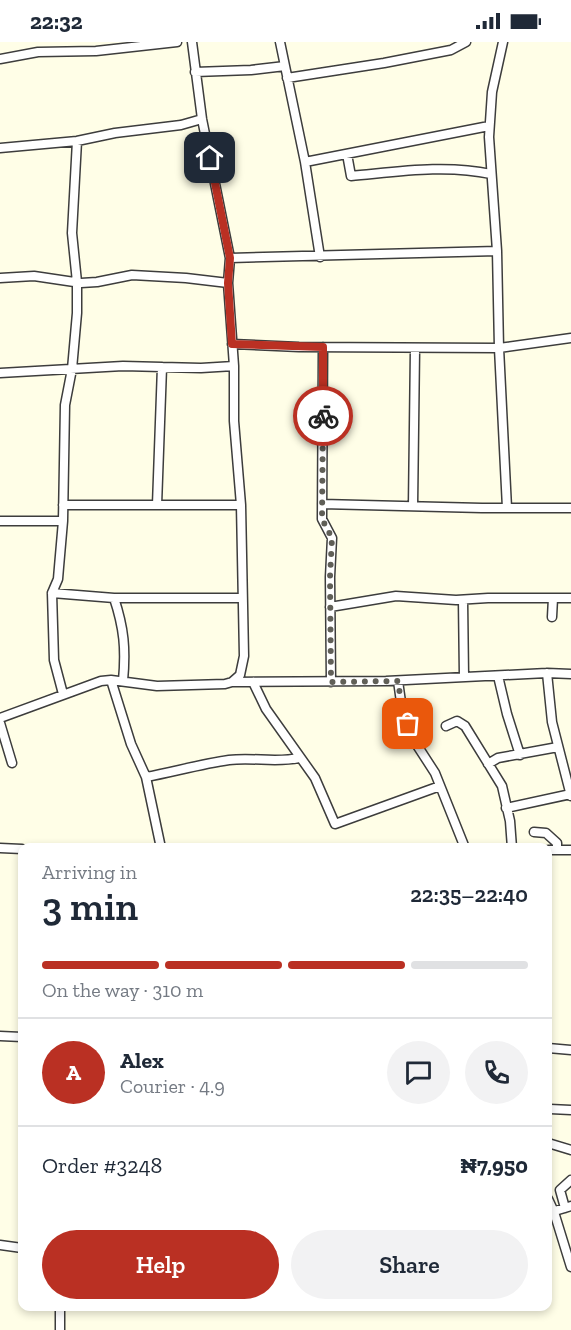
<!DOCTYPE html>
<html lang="en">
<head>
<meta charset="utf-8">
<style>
  body { margin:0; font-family:"Zilla Slab",serif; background:#f2f2f3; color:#1f2937; height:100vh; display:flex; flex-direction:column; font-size:22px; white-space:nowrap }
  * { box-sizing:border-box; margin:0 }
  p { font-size:20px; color:#747a83 }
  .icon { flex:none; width:33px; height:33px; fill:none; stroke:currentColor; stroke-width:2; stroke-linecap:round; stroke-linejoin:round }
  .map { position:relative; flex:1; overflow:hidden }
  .sheet { position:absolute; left:18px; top:801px; width:534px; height:468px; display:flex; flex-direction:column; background:#fff; border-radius:12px; box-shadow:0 3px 9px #0003 }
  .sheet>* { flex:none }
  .pin { position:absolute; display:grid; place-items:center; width:51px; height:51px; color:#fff; margin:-26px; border-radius:12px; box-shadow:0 3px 9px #0006 }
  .courier { position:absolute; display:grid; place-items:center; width:60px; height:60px; margin:-30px; border:4px solid #ba3023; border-radius:50%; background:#fff; color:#222; box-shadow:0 2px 8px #0007 }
  .head em { font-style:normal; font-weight:600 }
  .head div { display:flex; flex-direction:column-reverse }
  .head { display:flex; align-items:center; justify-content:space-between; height:102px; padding:0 24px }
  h1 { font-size:39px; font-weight:600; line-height:45px }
  .bar { display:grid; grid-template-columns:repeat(4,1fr); gap:9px 6px; align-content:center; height:72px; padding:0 24px }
  .bar i { height:8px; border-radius:4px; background:#e0e1e3 }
  .bar .active { background:#ba3023 }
  .bar p { grid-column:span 4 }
  .line { display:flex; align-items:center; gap:15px; padding:0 24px; border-top:2px solid #e0e1e3 }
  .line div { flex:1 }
  .round { display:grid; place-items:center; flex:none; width:63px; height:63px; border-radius:32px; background:#f2f2f3 }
  .action { display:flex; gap:12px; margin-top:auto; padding:12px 24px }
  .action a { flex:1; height:69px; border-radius:36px; background:#ba3023; color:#fff; font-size:24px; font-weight:600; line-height:69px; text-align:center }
  .action a+a { background:#f2f2f3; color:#1f2937 }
  .status { display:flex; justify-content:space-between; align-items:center; height:42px; padding:0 30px; background:#fff; direction:ltr }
  .status svg { height:16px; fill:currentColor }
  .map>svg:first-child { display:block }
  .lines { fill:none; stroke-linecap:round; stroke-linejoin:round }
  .street-casing { stroke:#3d3d3d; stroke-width:11 }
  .street { stroke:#fff; stroke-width:8 }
  .done { stroke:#605f57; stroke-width:6; stroke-dasharray:0 10.8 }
  .route { stroke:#ba3023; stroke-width:8 }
</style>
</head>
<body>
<div class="status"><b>22:32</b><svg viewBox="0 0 49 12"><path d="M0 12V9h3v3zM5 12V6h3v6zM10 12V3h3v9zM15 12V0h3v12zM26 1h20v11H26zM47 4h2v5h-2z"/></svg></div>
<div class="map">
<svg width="571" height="1288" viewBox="0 0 571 1288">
  <rect width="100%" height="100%" fill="#fffee7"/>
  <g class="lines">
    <g class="street-casing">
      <path id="street" d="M 280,0 L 305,120 L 320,215
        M 503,0 L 492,50 L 489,95 L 497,209 L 499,306 L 507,466
        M 0,17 L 38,10 L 96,9 L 177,0
        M 195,30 L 251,28 L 285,24
        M 287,36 L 384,21 L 451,8 L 466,0
        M 77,99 L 72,191 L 77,240 L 77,271 L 72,327 L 65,363 L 63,479 L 59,525 L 58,537 L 52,551 L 114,556 C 124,586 126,607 123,639
        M 0,106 L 77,99 L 115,91 L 181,83 L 202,77
        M 347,112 L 351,134 C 396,130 445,122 491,132
        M 305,120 L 489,84
        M 230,216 L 497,209
        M 0,236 L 34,234 L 81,241 L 97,240 L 132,233 L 186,236 L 228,241
        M 232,302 L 299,305 L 499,306 L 571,296
        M 323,305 L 322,477 L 332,496 L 330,535 L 331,640
        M 0,331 L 123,324 L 201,326 L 234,324
        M 322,462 L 482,466 L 571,466
        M 63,463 L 241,463
        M 157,463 L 162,325
        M 413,464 L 415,307
        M 0,479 L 63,479
        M 52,551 L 54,618 L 63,652
        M 114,556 L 242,556
        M 463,558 L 464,635
        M 330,565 L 396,554 L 456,558 L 488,556 L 571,556
        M 552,575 L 553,556
        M 547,631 L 552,680 L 571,754
        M 498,634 L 507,672 L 520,713
        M 111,638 L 131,702 L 146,735 L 161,806
        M 398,639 L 402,667 L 413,697 L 435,731 L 465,806
        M 233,640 L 386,639 L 547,631 L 571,632
        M 253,640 L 266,667 L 315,736 L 335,782 L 440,744
        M 0,676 L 101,639 L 111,638 L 157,644 L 225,642 L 232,640 L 240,633 L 244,614 L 241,463 L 234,379 L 234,324 L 228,241 L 230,216 L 202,77 L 192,0
        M 0,681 L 12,721
        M 446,684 L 457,679 L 465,684 L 502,744 L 510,779 L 512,806
        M 488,722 L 498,716 L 558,705
        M 146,735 C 173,730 201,722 229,718 C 253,715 276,721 299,716
        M 506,766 L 571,752
        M 534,790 L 546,791 L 557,801 L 557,808
        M 0,806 L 22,807
        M 548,808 L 571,808
        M 0,994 L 22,995
        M 548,1006 L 571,1008
        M 550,1067 L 571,1068
        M 548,1101 L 571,1108
        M 548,1157 L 554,1170 L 571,1225
        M 565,1166 L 560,1148 L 571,1138
        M 548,1171 L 571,1164
        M 0,1203 L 22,1206
        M 60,1288 L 60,1264"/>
    </g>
    <use href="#street" class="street"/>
  </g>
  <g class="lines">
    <path class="done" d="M 323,374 L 322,477 L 332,496 L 330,535 L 331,640 L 398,639 L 402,667 L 408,682"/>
    <path class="route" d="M 210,116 L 230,216 L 228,241 L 232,302 L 323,305 L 323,374"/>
  </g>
</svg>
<div class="pin" style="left:408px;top:682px;background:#ea580c"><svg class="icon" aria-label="bag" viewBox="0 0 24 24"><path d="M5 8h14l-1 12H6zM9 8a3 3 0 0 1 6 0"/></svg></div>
<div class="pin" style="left:210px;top:116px;background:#1f2937"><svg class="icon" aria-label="home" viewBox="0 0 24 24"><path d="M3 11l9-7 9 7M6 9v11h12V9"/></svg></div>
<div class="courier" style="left:323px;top:374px"><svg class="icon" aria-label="bike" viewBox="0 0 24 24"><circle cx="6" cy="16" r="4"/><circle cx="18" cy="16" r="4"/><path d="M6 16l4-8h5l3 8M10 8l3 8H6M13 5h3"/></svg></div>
<section class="sheet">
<div class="head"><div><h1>3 min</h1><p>Arriving in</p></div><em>22:35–22:40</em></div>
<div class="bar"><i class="active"></i><i class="active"></i><i class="active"></i><i></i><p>On the way · 310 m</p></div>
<div class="line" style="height:108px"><b class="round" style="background:#ba3023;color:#fff">A</b><div><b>Alex</b><p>Courier · 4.9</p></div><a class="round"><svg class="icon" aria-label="chat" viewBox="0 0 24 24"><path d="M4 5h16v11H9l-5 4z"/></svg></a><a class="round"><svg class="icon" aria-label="phone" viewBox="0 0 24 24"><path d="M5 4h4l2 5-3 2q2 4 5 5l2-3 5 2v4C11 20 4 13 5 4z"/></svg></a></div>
<div class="line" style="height:78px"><div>Order #3248</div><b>₦7,950</b></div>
<div class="action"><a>Help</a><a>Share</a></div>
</section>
</div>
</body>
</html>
